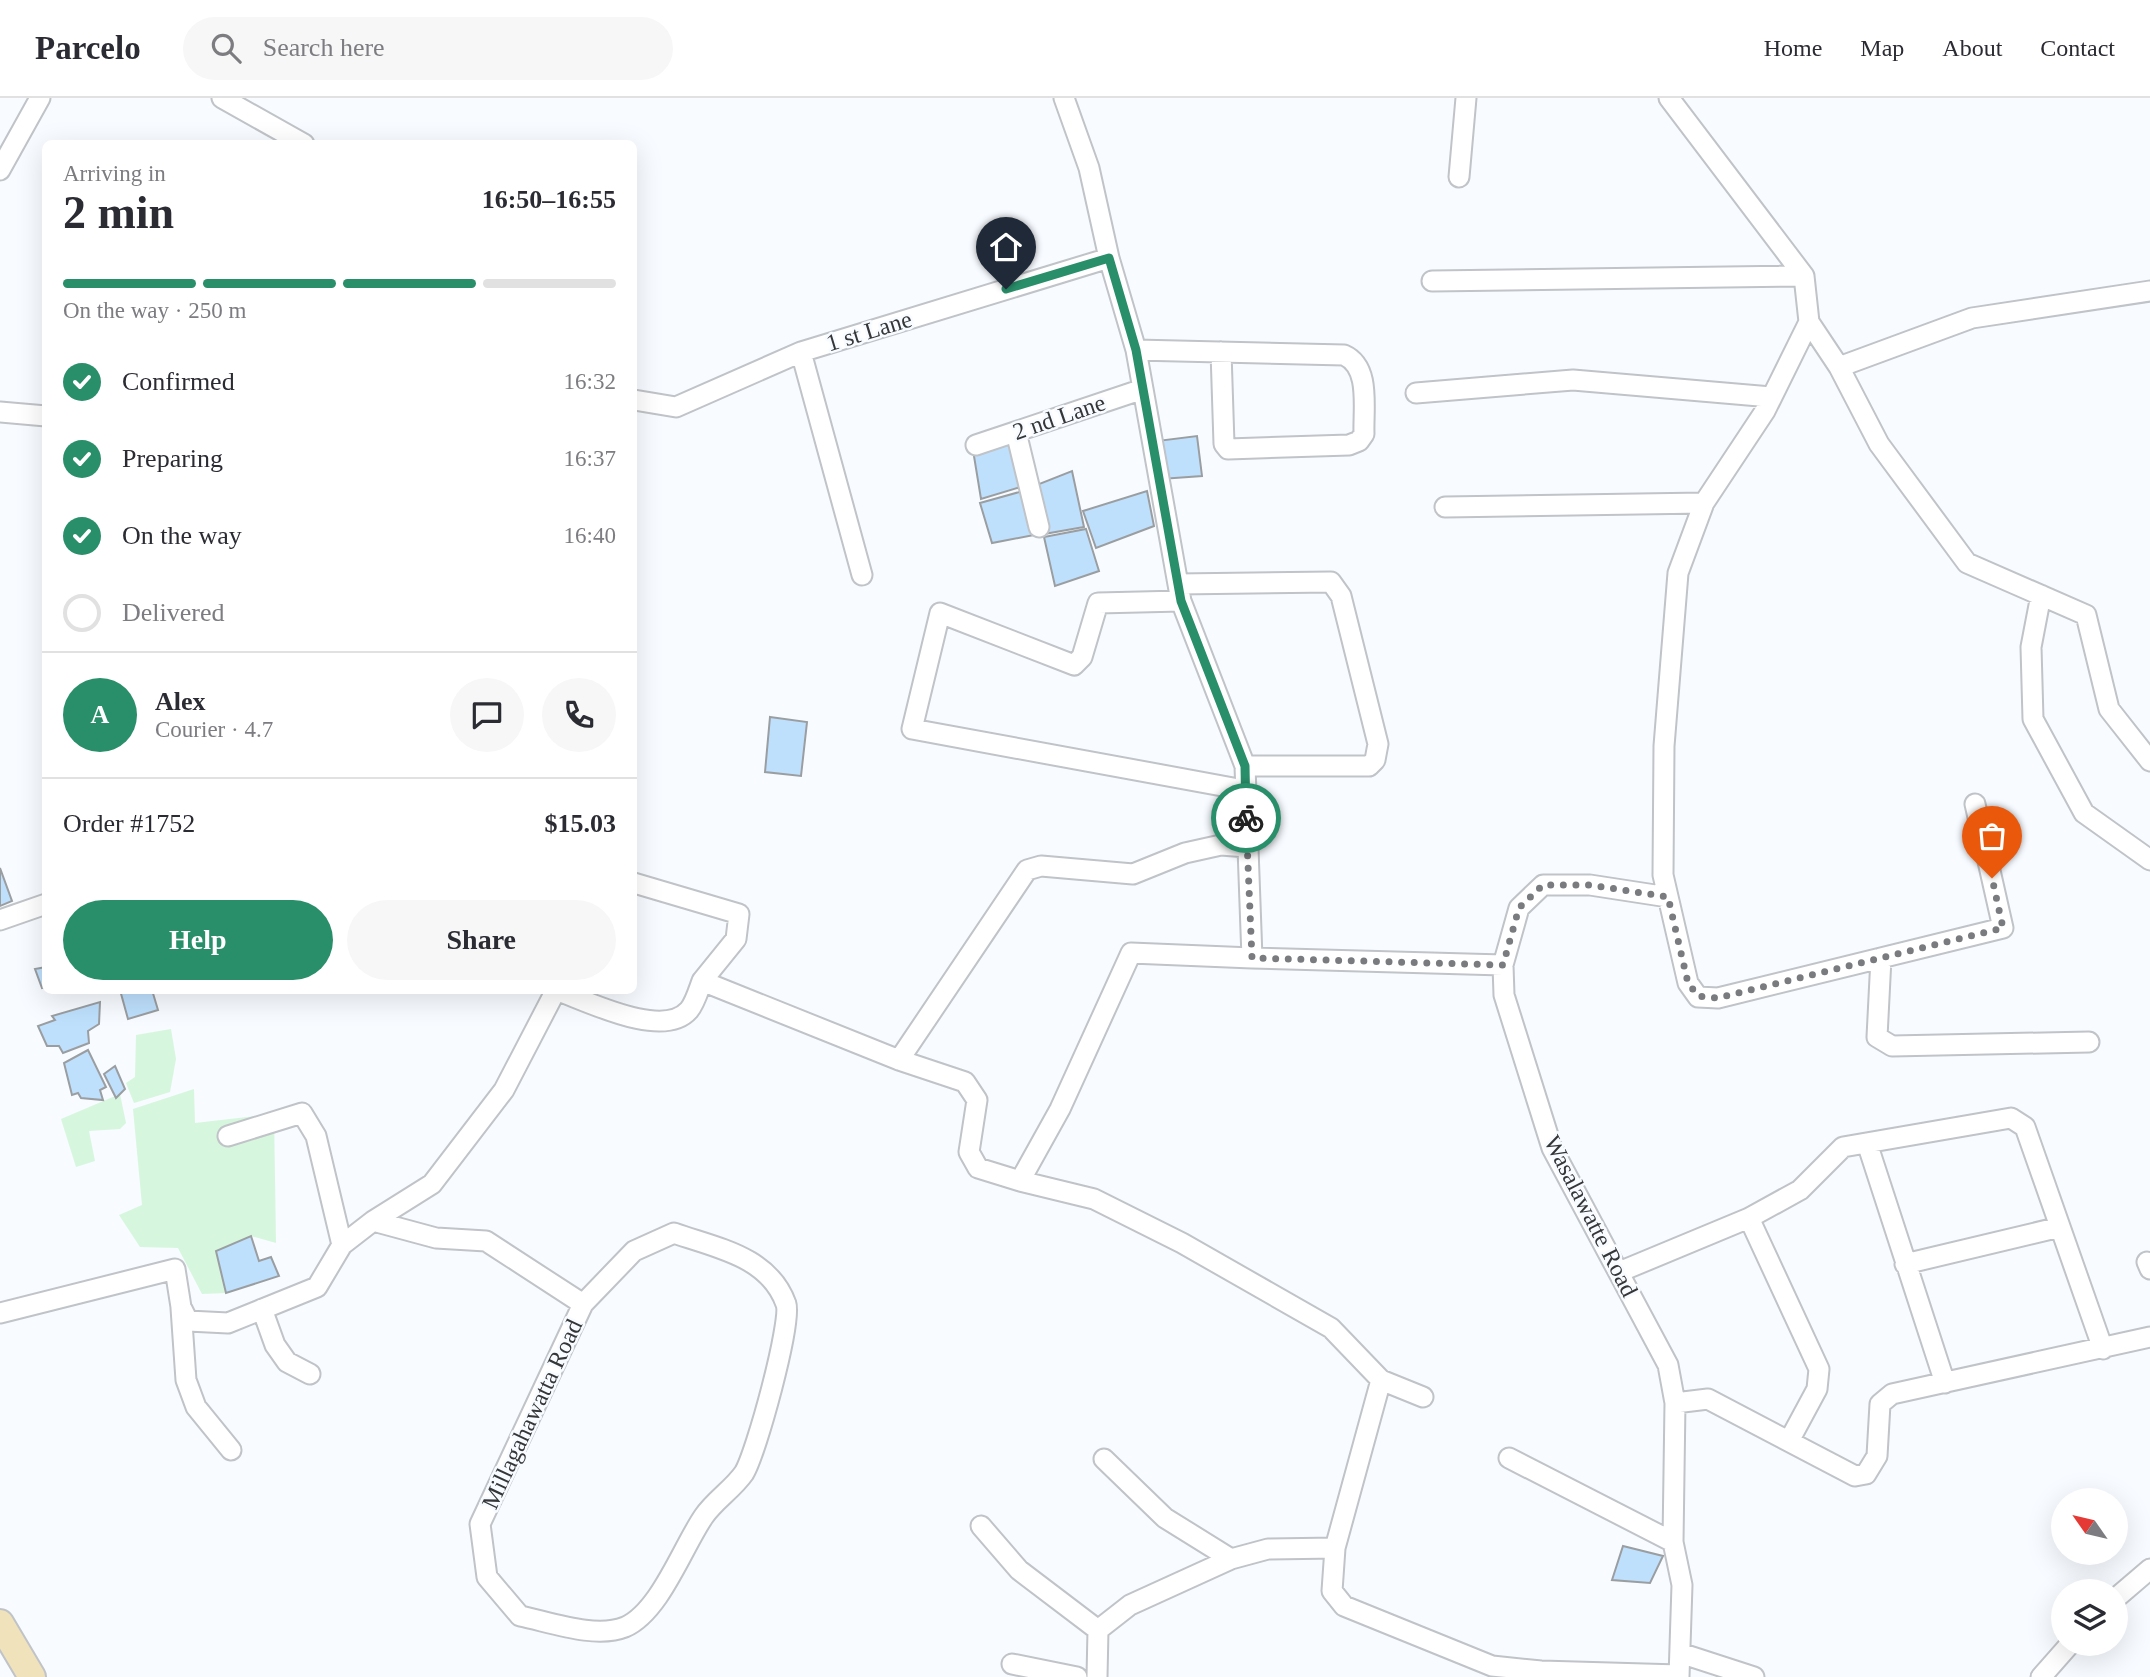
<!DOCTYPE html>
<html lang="en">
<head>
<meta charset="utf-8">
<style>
  body { margin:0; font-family:Georgia,serif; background:#f7f7f7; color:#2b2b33; height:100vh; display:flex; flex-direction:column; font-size:26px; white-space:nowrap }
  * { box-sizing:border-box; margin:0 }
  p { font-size:23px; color:#7c7c81 }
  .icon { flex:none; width:38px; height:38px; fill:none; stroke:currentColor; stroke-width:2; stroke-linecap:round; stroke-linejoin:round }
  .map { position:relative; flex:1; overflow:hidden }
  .side { position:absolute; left:42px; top:42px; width:595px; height:854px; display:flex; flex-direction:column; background:#fff; border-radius:10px; box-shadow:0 7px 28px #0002 }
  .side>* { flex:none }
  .needle { width:46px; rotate:304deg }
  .fabs { position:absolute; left:2051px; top:1390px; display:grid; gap:14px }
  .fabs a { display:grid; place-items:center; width:77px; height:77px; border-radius:50%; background:#fff; box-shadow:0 7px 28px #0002; font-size:35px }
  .pin { position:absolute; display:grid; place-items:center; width:60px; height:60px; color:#fff; margin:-72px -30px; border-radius:50% 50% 50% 0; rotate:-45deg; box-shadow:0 0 7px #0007 }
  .pin .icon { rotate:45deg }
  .courier { position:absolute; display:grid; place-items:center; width:70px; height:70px; margin:-35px; border:5px solid #298f6a; border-radius:50%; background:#fff; color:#222; box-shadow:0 2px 9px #0007 }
  .headline em { font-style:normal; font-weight:600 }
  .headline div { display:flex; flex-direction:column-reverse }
  .headline { display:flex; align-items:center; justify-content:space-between; height:119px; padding:0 21px }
  h1 { font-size:46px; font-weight:600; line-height:52px }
  .bar { display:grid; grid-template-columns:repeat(4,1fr); gap:10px 7px; align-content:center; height:84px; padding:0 21px }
  .bar i { height:9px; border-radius:5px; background:#e1e1e2 }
  .bar .current { background:#298f6a }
  .bar p { grid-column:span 4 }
  .line { display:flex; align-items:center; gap:18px; padding:0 21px; border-top:2px solid #e1e1e2 }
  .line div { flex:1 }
  .round { display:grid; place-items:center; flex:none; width:74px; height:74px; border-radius:37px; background:#f7f7f7 }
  ol { padding:0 21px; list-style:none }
  li { display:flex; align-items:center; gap:21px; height:77px }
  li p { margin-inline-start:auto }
  li .icon { padding:7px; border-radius:50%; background:#298f6a; color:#fff; stroke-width:4 }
  li:last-child { color:#7c7c81 }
  li i { width:38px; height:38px; border:4px solid #e1e1e2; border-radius:50% }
  .cta { display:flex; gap:14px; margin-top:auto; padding:14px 21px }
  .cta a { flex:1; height:80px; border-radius:42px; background:#298f6a; color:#fff; font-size:28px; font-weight:600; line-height:80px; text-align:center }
  .cta a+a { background:#f7f7f7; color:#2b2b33 }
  header { display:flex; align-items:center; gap:42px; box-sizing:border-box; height:98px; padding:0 35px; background:#fff; border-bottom:2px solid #e1e1e2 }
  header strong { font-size:33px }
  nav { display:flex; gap:38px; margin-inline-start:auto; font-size:24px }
  .search { width:490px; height:63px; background:#f7f7f7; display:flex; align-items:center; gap:18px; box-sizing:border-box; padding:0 24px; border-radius:38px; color:#7c7c81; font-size:26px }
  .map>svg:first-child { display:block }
  .green { fill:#d6f7dd }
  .building { fill:#bee0fd; stroke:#9b9ea1; stroke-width:2 }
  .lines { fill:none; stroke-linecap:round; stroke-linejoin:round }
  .street-casing { stroke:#c0c3c7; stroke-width:23 }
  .secondary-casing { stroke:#c0c3c7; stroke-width:30 }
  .street { stroke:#fff; stroke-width:19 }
  .secondary { stroke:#f0e3bb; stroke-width:26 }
  .done { stroke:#797b7e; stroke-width:7; stroke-dasharray:0 12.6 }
  .route { stroke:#298f6a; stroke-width:9 }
  .labels { text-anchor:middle; stroke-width:5; stroke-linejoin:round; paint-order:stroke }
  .street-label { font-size:24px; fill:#353638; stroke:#f8fbff }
</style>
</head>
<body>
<header>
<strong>Parcelo</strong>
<div class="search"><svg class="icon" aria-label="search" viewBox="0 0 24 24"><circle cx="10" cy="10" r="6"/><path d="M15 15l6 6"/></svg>Search here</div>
<nav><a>Home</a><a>Map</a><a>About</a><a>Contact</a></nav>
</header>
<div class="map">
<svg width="2150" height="1579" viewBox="0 0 2150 1579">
  <rect width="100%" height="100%" fill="#f8fbff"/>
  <path class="green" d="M 171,931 L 176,961 L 170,994 L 134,1005 L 126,985 L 135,979 L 136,937 Z
    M 194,991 L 195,1025 L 274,1016 L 276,1145 L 251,1138 L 216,1153 L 226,1195 L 202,1196 L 178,1150 L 140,1149 L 119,1117 L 142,1107 L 133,1011 Z
    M 120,996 L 126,1025 L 120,1031 L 89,1033 L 95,1063 L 76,1069 L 61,1021 Z"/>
  <path class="building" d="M 1197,338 L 1202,378 L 1161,381 L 1157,343 Z
    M 1012,342 L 1024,388 L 981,401 L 973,352 Z
    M 1072,373 L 1084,429 L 1044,436 L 1034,388 Z
    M 1023,393 L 1034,437 L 992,445 L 980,405 Z
    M 1147,393 L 1154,428 L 1096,450 L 1083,413 Z
    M 1086,431 L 1099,473 L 1055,488 L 1044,439 Z
    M 770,619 L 807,624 L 801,678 L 765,674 Z
    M 0,770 L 12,803 L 0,808 Z
    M 46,869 L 46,889 L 42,890 L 35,871 Z
    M 120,892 L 152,892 L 158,912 L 128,921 Z
    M 100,904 L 99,926 L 88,933 L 89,945 L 63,955 L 59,948 L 47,948 L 38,928 L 55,922 L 52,918 Z
    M 88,952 L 106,989 L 100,992 L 103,1002 L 81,1000 L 78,995 L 72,997 L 64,965 Z
    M 115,968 L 125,991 L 116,1000 L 104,976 Z
    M 251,1138 L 259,1163 L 271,1159 L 279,1178 L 226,1195 L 216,1153 Z
    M 1623,1448 L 1663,1458 L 1650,1485 L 1612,1482 Z"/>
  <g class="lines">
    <g class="street-casing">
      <path id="street" d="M 222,0 L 304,46
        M 1064,0 L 1089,70 L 1109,160 L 1136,252 L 1181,503 L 1245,668 L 1252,860 L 1503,867 L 1504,897 L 1552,1050 L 1668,1267 L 1675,1305 L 1673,1444 L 1682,1487 L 1679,1579
        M 1669,0 L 1804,178 L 1809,224 L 1765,313 L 1704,405 L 1678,475 L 1664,648 L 1663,777 L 1688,885 L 1698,899 L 1718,900 L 2003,830 L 1975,706
        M 0,72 L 40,0
        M 1459,79 L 1466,0
        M 1432,183 L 1804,178
        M 1809,224 L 1839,269 L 1879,346 L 1967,465 L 2086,517 L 2109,611 L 2150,663
        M 1136,252 L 1344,257 C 1371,269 1363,310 1364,336 L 1359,343 L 1349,347 L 1228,351 L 1224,346 L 1221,254
        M 801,254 L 862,477
        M 1839,269 L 1972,220 L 2150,193
        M 1416,295 L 1573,282 L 1771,299
        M 634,302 L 676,309 L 801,254 L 1109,160
        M 0,314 L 46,318
        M 1016,334 L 1039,429
        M 976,347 L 1143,291
        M 1445,409 L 1704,405
        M 1178,486 L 1331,484 L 1341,498 L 1378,646 L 1375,662 L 1369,668 L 1245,668
        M 2041,497 L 2031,549 L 2033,621 L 2084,715 L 2150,762
        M 1181,503 L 1098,505 L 1082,559 L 1074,567 L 940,515 L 912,631 L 1244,692
        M 634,785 L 739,816 L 736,841 L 702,883 L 899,962 L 965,984 L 977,1002 L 969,1054 L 978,1070 L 1020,1083
        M 0,822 L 46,806
        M 1252,860 L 1131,855 L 1060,1011 L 1020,1083 L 1094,1101 L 1182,1145 L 1331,1230 L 1381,1282 L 1423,1299
        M 1881,860 L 1877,939 L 1892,948 L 2089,944
        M 1503,867 L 1519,810 L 1543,787 L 1590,787 L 1668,799
        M 556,892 C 587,903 663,942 689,912 C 695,905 699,891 702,883
        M 899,962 L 1027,772 L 1041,768 L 1133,776 L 1185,755 L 1221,747 L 1247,749
        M 228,1038 L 302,1015 L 316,1038 L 342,1147
        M 1867,1045 L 1945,1285
        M 1749,1120 L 1819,1271 L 1817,1291 L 1789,1343
        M 373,1123 L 432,1086 L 504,992 L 556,892
        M 674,1135 C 716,1150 769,1158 786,1206 C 792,1224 756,1356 744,1375 C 733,1391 715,1402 704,1418 C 683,1448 660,1514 625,1529 C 595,1541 550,1524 520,1518 L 487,1479 L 480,1426 L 583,1206 L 634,1153 Z
        M 2147,1164 L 2150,1171
        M 1905,1166 L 2060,1129
        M 1619,1174 L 1749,1120 L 1800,1092 L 1843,1049 L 2011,1020 L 2025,1029 L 2103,1251
        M 181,1210 L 186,1282 L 196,1309 L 231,1352
        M 262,1211 L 275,1247 L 287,1264 L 310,1276
        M 0,1215 L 175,1171 L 181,1209 L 188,1223 L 228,1225 L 317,1189 L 342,1147 L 373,1123 L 436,1140 L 486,1143 L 583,1206
        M 1381,1282 L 1335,1450 L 1332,1493 L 1344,1508 L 1492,1568 L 1541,1573 L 1679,1577
        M 1675,1305 L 1708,1301 L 1855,1378 L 1866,1376 L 1877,1358 L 1880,1306 L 1892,1296 L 2150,1239
        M 1509,1360 L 1673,1444
        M 1104,1361 L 1165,1420 L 1231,1461
        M 981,1428 L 1019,1472 L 1098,1532
        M 2116,1500 L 2150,1471
        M 1680,1555 L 1754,1579
        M 1012,1566 L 1077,1579
        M 1097,1579 L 1098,1532 L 1130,1507 L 1231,1461 L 1268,1451 L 1335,1450
        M 2041,1579 L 2071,1545"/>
    </g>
    <g class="secondary-casing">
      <path id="secondary" d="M 0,1525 L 32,1579"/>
    </g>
    <use href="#street" class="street"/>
    <use href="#secondary" class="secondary"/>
  </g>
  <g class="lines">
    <path class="done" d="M 1246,720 L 1252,860 L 1503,867 L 1519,810 L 1543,787 L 1590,787 L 1668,799 L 1688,885 L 1698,898 L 1718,900 L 2003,830 L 1992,780"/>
    <path class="route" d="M 1006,191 L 1109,160 L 1136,252 L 1181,503 L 1245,668 L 1246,720"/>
  </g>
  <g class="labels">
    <g class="street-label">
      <text transform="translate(869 233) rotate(-17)" y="8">1 st Lane</text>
      <text transform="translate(1059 319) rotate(-19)" y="8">2 nd Lane</text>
      <text transform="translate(1591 1118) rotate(63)" y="8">Wasalawatte Road</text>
      <text transform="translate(532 1316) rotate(-65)" y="8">Millagahawatta Road</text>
    </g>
  </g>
</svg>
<div class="fabs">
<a><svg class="needle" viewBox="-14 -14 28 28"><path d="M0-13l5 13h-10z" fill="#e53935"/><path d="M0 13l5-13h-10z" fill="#7c7c81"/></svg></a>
<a><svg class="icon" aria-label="layers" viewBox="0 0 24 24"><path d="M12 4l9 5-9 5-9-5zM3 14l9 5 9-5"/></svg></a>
</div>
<div class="pin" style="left:1992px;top:780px;background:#ea580c"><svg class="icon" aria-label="bag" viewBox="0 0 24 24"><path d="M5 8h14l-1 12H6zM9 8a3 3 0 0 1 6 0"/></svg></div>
<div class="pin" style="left:1006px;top:191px;background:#1f2937"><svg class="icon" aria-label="home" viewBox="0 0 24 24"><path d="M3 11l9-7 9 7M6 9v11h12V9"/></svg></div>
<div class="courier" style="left:1246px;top:720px"><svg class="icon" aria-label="bike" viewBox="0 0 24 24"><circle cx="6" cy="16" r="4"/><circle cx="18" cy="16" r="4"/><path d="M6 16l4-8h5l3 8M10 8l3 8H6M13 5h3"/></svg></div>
<section class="side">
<div class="headline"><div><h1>2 min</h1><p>Arriving in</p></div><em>16:50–16:55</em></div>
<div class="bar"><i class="current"></i><i class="current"></i><i class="current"></i><i></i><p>On the way · 250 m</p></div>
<ol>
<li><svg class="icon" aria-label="check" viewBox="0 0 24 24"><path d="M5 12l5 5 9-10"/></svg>Confirmed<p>16:32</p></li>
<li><svg class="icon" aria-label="check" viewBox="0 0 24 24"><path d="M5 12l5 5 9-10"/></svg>Preparing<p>16:37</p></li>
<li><svg class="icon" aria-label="check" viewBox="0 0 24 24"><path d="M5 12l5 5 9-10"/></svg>On the way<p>16:40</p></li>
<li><i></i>Delivered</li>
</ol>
<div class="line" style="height:126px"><b class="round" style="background:#298f6a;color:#fff">A</b><div><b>Alex</b><p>Courier · 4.7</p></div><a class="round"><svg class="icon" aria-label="chat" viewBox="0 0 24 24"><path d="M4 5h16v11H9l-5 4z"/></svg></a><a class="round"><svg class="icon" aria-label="phone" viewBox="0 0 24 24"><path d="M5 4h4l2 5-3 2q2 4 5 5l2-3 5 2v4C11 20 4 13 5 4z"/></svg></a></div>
<div class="line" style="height:91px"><div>Order #1752</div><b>$15.03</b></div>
<div class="cta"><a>Help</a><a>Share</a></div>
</section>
</div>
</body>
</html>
